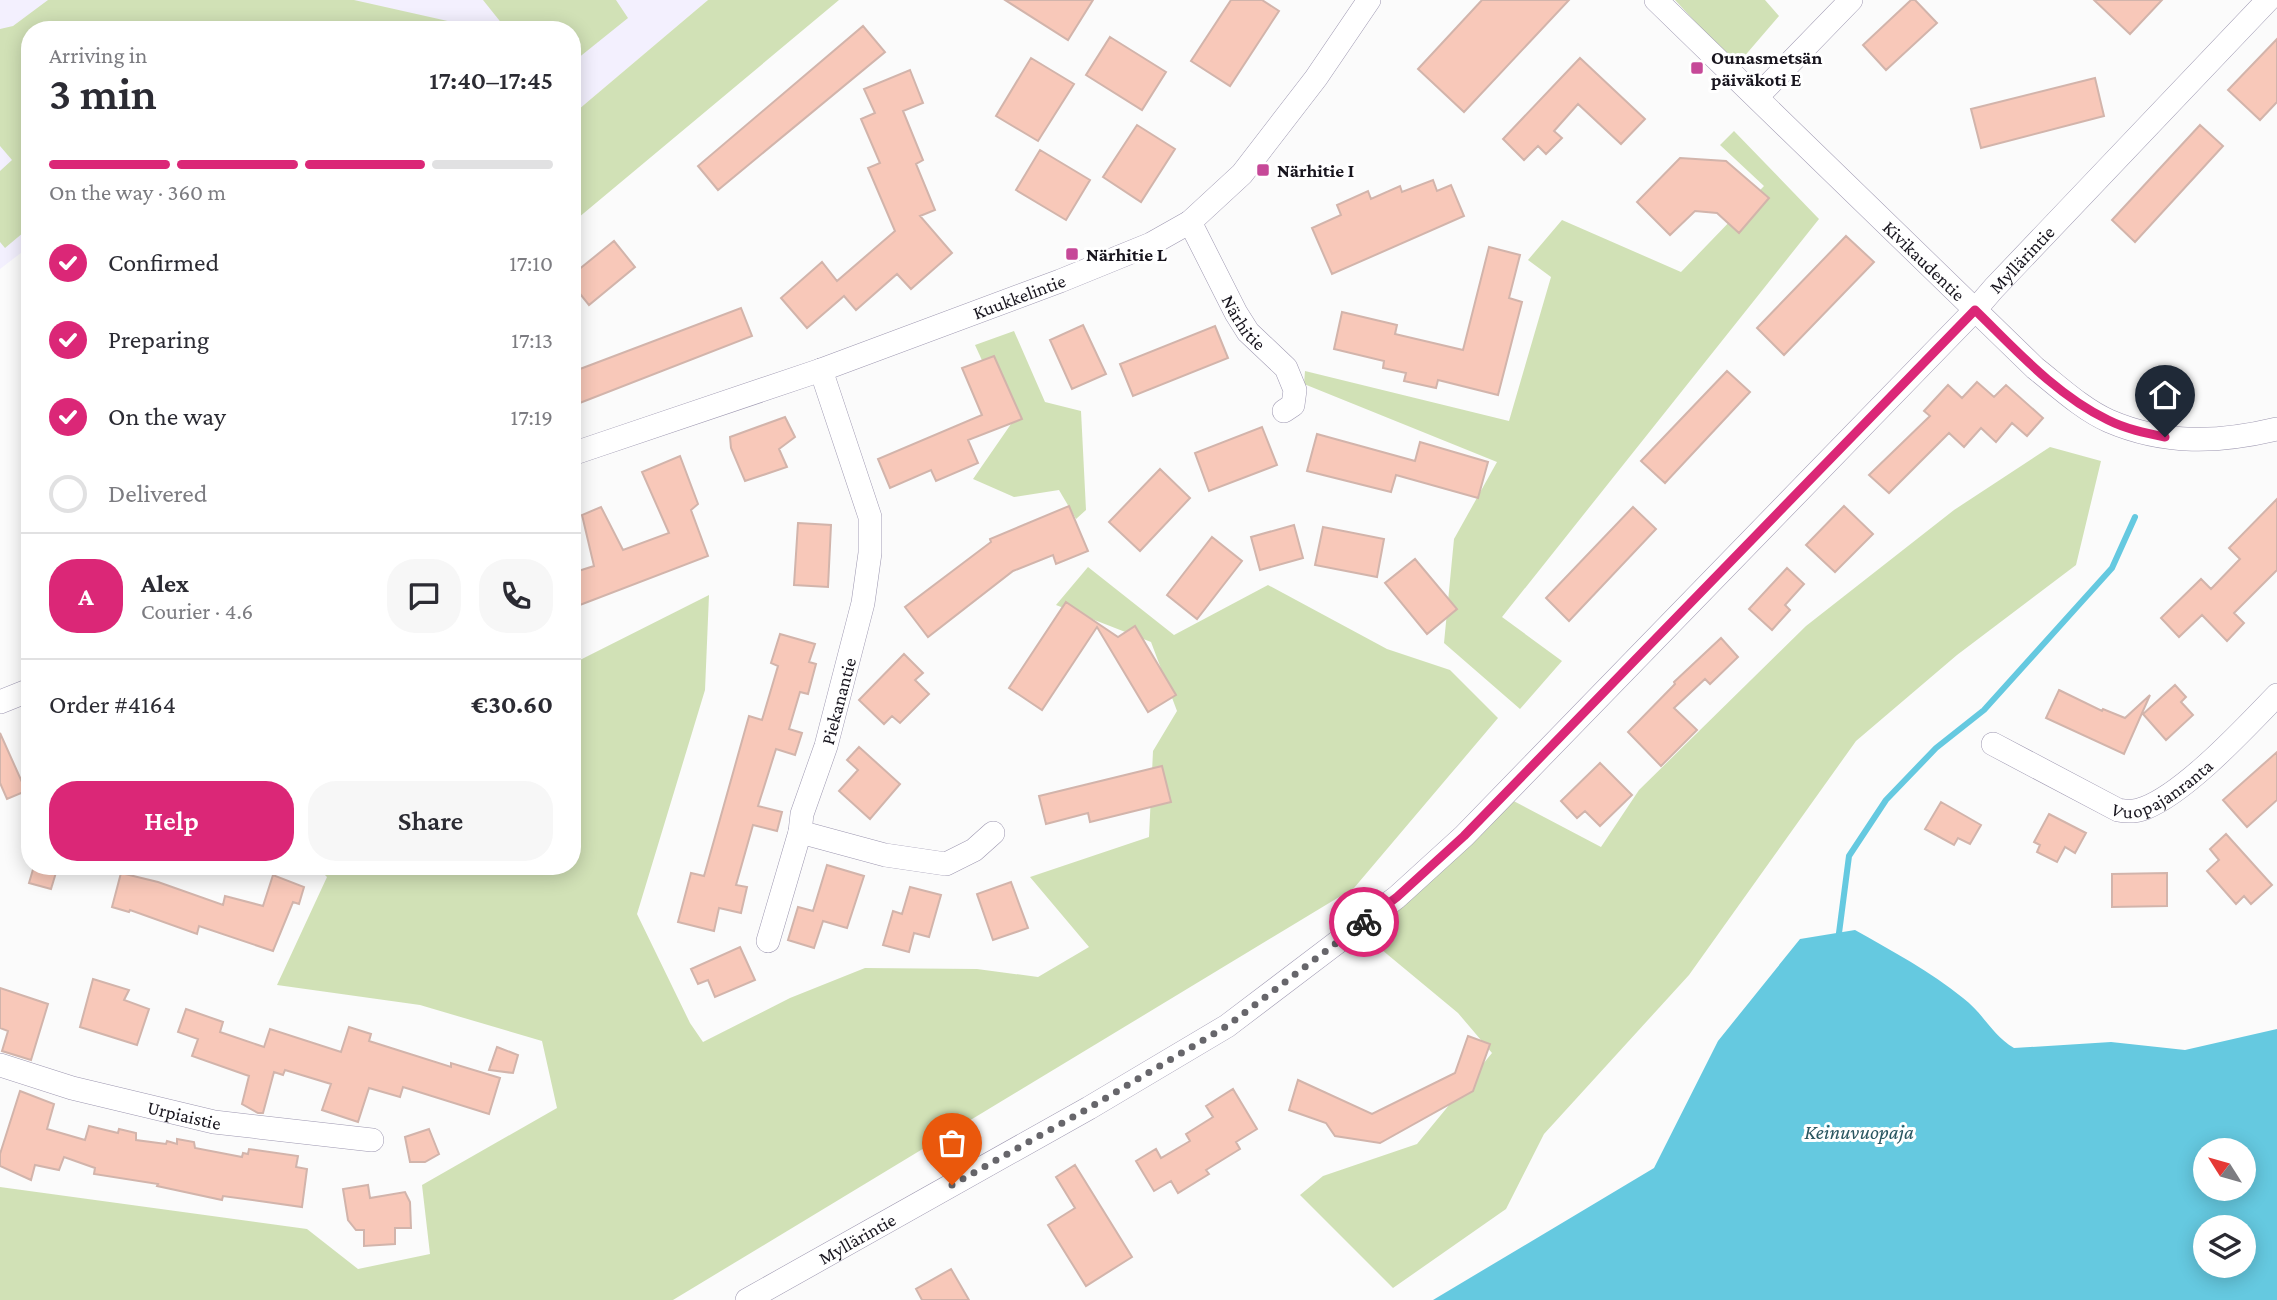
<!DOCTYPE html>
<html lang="en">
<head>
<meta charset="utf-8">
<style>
  body { margin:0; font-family:"Crimson Pro",serif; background:#f7f7f7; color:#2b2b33; height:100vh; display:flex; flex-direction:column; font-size:26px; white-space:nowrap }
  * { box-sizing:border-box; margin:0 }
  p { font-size:23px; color:#7c7c81 }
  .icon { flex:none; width:38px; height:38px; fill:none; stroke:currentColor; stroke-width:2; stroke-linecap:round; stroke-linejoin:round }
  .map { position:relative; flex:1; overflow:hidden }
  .sheet { position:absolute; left:21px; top:21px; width:560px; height:854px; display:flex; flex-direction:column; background:#fff; border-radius:28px; box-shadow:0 4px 18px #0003 }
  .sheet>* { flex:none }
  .needle { width:46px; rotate:307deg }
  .buttons { position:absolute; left:2193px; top:1138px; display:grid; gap:14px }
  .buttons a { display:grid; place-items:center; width:63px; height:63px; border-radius:50%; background:#fff; box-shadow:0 4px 18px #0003; font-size:35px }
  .pin { position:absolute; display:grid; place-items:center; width:60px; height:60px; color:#fff; margin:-72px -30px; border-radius:50% 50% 50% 0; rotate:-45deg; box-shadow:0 0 7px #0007 }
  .pin .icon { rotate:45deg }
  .courier { position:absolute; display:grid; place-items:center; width:70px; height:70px; margin:-35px; border:5px solid #db2777; border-radius:50%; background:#fff; color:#222; box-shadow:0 2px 9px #0007 }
  .head em { font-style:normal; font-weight:600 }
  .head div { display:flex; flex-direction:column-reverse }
  .head { display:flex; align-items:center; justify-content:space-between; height:119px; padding:0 28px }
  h1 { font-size:46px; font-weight:600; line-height:52px }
  .bar { display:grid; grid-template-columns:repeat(4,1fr); gap:10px 7px; align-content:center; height:84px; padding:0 28px }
  .bar i { height:9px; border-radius:5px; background:#e1e1e2 }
  .bar .current { background:#db2777 }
  .bar p { grid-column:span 4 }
  .line { display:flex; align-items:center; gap:18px; padding:0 28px; border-top:2px solid #e1e1e2 }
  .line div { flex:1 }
  .round { display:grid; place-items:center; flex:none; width:74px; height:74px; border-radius:28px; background:#f7f7f7 }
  ol { padding:0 28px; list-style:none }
  li { display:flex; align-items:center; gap:21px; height:77px }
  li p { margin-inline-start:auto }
  li .icon { padding:7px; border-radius:50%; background:#db2777; color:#fff; stroke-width:4 }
  li:last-child { color:#7c7c81 }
  li i { width:38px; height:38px; border:4px solid #e1e1e2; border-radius:50% }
  .primary-button { display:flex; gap:14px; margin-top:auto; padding:14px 28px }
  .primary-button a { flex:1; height:80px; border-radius:28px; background:#db2777; color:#fff; font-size:28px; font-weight:600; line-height:80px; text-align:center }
  .primary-button a+a { background:#f7f7f7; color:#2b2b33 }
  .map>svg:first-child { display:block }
  .built { fill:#f3f0fe }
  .green { fill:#d1e1b6 }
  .water { fill:#65c9e0; fill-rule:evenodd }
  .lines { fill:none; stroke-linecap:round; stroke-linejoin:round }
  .stream { stroke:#65c9e0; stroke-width:6 }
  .building { fill:#f8c8b9; stroke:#d2b4ab; stroke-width:2 }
  .minor-casing { stroke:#9d97b0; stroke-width:24 }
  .minor { stroke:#fff; stroke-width:23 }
  .done { stroke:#67666b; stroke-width:7; stroke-dasharray:0 12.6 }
  .route { stroke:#db2777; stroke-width:9 }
  .poi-dot { fill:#c64998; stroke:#fff; stroke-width:2.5 }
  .labels { text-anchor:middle; stroke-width:6; stroke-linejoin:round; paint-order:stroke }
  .poi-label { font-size:19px; font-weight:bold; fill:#18151e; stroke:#fff; text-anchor:start }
  .street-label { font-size:19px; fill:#18151e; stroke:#fff }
  .water-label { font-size:21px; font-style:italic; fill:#2a5660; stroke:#fff }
</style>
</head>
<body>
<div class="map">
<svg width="2277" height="1300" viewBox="0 0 2277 1300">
  <rect width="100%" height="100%" fill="#fbfbfb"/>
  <path class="built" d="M 0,0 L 708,0 L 572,115 L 572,30 L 30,30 L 30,246 L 0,269 Z"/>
  <path class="green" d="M 48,0 L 354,0 L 461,24 L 465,30 L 30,30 L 30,227 L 5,248 L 0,242 L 0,171 L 12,160 L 0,146 L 0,29 L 13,26 Z
    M 483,0 L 616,0 L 628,18 L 572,63 L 572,30 L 507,30 Z
    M 708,0 L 839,0 L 572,223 L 572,115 Z
    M 1675,0 L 1765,0 L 1779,16 L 1736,66 Z
    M 1734,131 L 1819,219 L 1502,617 L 1562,661 L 1520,709 L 1444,643 L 1454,539 L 1497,462 L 1304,384 L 1305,371 L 1509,421 L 1551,277 L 1528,260 L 1562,220 L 1681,272 L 1764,186 L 1720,145 Z
    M 1014,331 L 1045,402 L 1081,411 L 1086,510 L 1076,519 L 1059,490 L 1014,497 L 973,479 L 1011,424 L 975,345 Z
    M 2050,447 L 2101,461 L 2076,565 L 1957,655 L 1856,741 L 1689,975 L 1544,1134 L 1506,1209 L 1393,1288 L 1300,1195 L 1323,1176 L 1417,1144 L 1492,1053 L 1458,1013 L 1370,940 L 1506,797 L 1601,847 L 1639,790 L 1806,626 L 1954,510 Z
    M 1088,567 L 1174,635 L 1268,585 L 1387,649 L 1450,670 L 1498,718 L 1354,888 L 673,1300 L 0,1300 L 0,1187 L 307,1229 L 358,1269 L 430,1254 L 422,1185 L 557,1108 L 542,1041 L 420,1005 L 277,985 L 327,877 L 316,866 L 572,866 L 572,664 L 709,595 L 705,690 L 637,914 L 690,1023 L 703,1042 L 790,998 L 865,968 L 977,969 L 1038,977 L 1089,947 L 1030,877 L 1149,837 L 1153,751 L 1177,711 L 1151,642 L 1056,605 Z"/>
  <path class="water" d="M 1855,930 C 1892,951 1930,971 1963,998 C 1984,1014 1992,1035 2014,1048 L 2111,1042 L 2185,1050 L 2277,1029 L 2277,1300 L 1433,1300 L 1654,1168 L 1718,1041 L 1800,939 ZM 2205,1150 L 2244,1150 L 2244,1188 L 2205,1188 ZM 2205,1227 L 2244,1227 L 2244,1265 L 2205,1265 Z"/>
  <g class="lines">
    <path class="stream" d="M 1839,933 L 1849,856 L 1886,800 L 1936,748 L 1984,710 L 2112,568 L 2135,517"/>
  </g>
  <path class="building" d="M 1005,0 L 1093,0 L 1068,40 Z
    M 1231,0 L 1262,0 L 1279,11 L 1230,86 L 1191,61 Z
    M 1482,0 L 1569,0 L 1464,112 L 1418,69 Z
    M 1911,0 L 1915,0 L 1937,23 L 1886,70 L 1863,45 Z
    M 2094,0 L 2162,0 L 2130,34 Z
    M 863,26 L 885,52 L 718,190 L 698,166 Z
    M 1110,37 L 1166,72 L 1142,110 L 1086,75 Z
    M 2277,39 L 2277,102 L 2260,120 L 2228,90 Z
    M 1031,58 L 1074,84 L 1038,141 L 996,116 Z
    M 1580,58 L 1645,119 L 1621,144 L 1578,104 L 1554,131 L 1562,138 L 1546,154 L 1538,146 L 1524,160 L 1503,139 Z
    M 910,70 L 923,103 L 903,111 L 923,160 L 916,164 L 935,210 L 920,216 L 952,253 L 911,289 L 897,274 L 856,310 L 844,296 L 807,328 L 781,298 L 822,262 L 837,281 L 895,231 L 868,168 L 880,163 L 861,119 L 875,113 L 864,89 Z
    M 2095,78 L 2104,116 L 1981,148 L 1971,109 Z
    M 1137,125 L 1175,149 L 1141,202 L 1103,177 Z
    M 2200,125 L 2223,146 L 2135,242 L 2112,220 Z
    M 1040,150 L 1090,180 L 1066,220 L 1016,190 Z
    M 1680,158 L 1726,161 L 1769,198 L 1739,233 L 1717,213 L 1695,211 L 1670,235 L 1637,202 Z
    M 1433,180 L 1437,191 L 1451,185 L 1464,216 L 1332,274 L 1312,228 L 1341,215 L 1337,205 L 1368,191 L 1371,199 L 1400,186 L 1402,192 Z
    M 1846,236 L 1874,262 L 1784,355 L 1757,328 Z
    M 614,241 L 635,267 L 589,305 L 572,284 L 572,275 Z
    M 1489,247 L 1520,255 L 1509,298 L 1522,302 L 1498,395 L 1438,380 L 1436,388 L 1404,381 L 1406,373 L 1383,368 L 1384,361 L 1334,349 L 1342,312 L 1397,325 L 1395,334 L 1463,350 Z
    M 741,308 L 752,336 L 572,406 L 572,372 Z
    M 1083,325 L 1106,374 L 1072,389 L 1050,340 Z
    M 1215,326 L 1228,358 L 1133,396 L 1120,364 Z
    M 994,356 L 1022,419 L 968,440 L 978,463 L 936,481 L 931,470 L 890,488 L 878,459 L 982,415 L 962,368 Z
    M 1727,371 L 1750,392 L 1665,483 L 1641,461 Z
    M 1977,382 L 1994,397 L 2006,385 L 2043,418 L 2027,436 L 2012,423 L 1996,442 L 1981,428 L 1964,447 L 1949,433 L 1889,493 L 1869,475 L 1930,416 L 1924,411 L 1948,385 L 1962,398 Z
    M 785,417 L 795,437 L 779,449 L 787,467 L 745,481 L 731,448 L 730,437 Z
    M 1262,427 L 1277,465 L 1209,491 L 1195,453 Z
    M 1317,434 L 1415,461 L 1420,442 L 1488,462 L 1478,498 L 1396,475 L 1391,492 L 1307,471 Z
    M 680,456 L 698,504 L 691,510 L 708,556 L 572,608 L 572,573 L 594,566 L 582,515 L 601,507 L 623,550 L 669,533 L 642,472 Z
    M 1160,469 L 1190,498 L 1140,551 L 1109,522 Z
    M 2277,499 L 2277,570 L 2234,613 L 2244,623 L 2227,641 L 2202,615 L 2179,637 L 2161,618 L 2201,579 L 2211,589 L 2240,559 L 2229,548 Z
    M 1069,506 L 1088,551 L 1056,564 L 1053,555 L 1013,571 L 928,637 L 905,607 L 991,542 L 990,539 Z
    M 1844,506 L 1873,534 L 1835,572 L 1806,545 Z
    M 1633,507 L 1656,529 L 1569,621 L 1546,598 Z
    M 798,523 L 831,525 L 828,587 L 794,585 Z
    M 1294,525 L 1303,558 L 1260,570 L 1251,537 Z
    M 1323,527 L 1384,539 L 1377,577 L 1315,565 Z
    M 1212,537 L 1242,561 L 1197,619 L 1167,595 Z
    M 1415,559 L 1457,609 L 1427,634 L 1385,583 Z
    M 1787,568 L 1804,584 L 1785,605 L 1790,610 L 1772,630 L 1749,609 Z
    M 1066,602 L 1118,637 L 1135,626 L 1176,695 L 1148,712 L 1097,627 L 1042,710 L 1009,688 Z
    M 780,634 L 815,644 L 809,662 L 816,664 L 808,694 L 800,692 L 789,729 L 802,733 L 795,755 L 776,749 L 758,806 L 782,812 L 777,831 L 753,825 L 736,885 L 747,887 L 741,913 L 719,908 L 714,931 L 678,922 L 691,873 L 704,876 L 749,716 L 762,720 L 778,666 L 771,663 Z
    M 1721,638 L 1738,657 L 1710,684 L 1705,679 L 1674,708 L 1697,730 L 1661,766 L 1628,732 L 1675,684 L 1674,682 Z
    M 904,654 L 923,673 L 915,680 L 929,694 L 900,723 L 892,716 L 884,724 L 859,700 Z
    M 2175,685 L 2186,697 L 2181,702 L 2193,715 L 2166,740 L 2143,714 Z
    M 2059,690 L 2102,711 L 2103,709 L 2125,718 L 2150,695 L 2124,754 L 2046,718 Z
    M 0,733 L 26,791 L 7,799 L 0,783 Z
    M 859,747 L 900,784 L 870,819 L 839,791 L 858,770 L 847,760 Z
    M 2277,752 L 2277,800 L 2247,827 L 2223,800 Z
    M 1600,763 L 1632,795 L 1600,826 L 1585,811 L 1577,818 L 1561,801 Z
    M 1162,766 L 1171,802 L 1090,822 L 1088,813 L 1046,824 L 1039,796 Z
    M 1941,802 L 1981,825 L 1970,844 L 1958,838 L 1954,845 L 1925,829 Z
    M 2049,814 L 2086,833 L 2075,853 L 2065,847 L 2057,862 L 2037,852 L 2040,845 L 2034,842 Z
    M 2226,834 L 2272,885 L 2251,904 L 2244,896 L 2236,904 L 2207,871 L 2219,860 L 2210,849 Z
    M 827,865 L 864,876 L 847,928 L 823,921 L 814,948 L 788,940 L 798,907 L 813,911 Z
    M 34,866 L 58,866 L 51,889 L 29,883 Z
    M 121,873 L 158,882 L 223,905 L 225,896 L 263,906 L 273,875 L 304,887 L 299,904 L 293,902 L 273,951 L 199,926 L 197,934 L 130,910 L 129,912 L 112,907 Z
    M 2167,873 L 2167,906 L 2112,907 L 2112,874 Z
    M 1011,882 L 1028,928 L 993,940 L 977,894 Z
    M 910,887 L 941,895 L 929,937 L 914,933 L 909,952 L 883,945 L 893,911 L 902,914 Z
    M 740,947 L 755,980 L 715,997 L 708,980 L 698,984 L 691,969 Z
    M 93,979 L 129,990 L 124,1000 L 149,1009 L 137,1045 L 80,1027 Z
    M 0,988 L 48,1004 L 31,1060 L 2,1051 L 8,1031 L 0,1028 Z
    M 186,1009 L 223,1022 L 220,1032 L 264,1047 L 270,1029 L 341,1052 L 349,1027 L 371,1034 L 369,1041 L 451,1067 L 451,1063 L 500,1078 L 489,1114 L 403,1087 L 400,1097 L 369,1088 L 358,1122 L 322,1110 L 331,1084 L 285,1070 L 283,1075 L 274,1072 L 263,1113 L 258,1113 L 242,1104 L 249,1076 L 192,1056 L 198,1039 L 178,1032 Z
    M 1468,1036 L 1490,1044 L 1473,1091 L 1380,1143 L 1335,1136 L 1326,1123 L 1289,1110 L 1298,1080 L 1372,1114 L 1455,1073 Z
    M 497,1047 L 518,1055 L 513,1073 L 489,1070 Z
    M 1233,1089 L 1257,1129 L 1236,1142 L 1240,1149 L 1206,1170 L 1209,1174 L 1178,1193 L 1171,1181 L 1154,1191 L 1136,1161 L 1156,1149 L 1161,1158 L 1190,1141 L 1186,1134 L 1213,1117 L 1206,1106 Z
    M 20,1091 L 54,1104 L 47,1129 L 85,1140 L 89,1126 L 118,1133 L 119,1129 L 136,1133 L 136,1140 L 166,1144 L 167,1141 L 177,1144 L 177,1139 L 194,1142 L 195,1148 L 242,1157 L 243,1153 L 248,1154 L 249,1149 L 298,1156 L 296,1167 L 307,1169 L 302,1207 L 223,1196 L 222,1200 L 157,1186 L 158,1184 L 94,1174 L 95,1168 L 64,1157 L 59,1170 L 35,1165 L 31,1180 L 0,1166 L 0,1154 Z
    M 429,1129 L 439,1154 L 425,1162 L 410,1162 L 405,1137 Z
    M 1075,1165 L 1132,1257 L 1086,1286 L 1048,1225 L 1075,1208 L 1056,1177 Z
    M 368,1185 L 370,1198 L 405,1192 L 410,1202 L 411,1228 L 395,1228 L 395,1244 L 364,1246 L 364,1230 L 356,1230 L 348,1220 L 343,1189 Z
    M 951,1269 L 969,1300 L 922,1300 L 916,1289 Z"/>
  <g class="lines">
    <g class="minor-casing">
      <g id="minor">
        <path id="s1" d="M 1656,0 L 2035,368 C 2058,386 2082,409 2109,421 C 2165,445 2219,443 2277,429"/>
        <path d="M 1757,97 L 1851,0"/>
        <path id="s2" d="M 1190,222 L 1236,313 L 1248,332 L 1286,368 L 1295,390 L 1293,405 L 1284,411"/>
        <path d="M 821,370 L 870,517 L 870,553 L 863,603 L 826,746 L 802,814 L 800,832 L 885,855 L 946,864 L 974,850 L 993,833"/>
        <path id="s3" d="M 572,454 L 821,370 L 1060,281 L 1151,244 L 1190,222 L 1242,174 L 1316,78 L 1369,0"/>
        <path d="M 0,702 L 30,690"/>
        <path id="s4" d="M 1993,744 L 2118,810 C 2128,812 2135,812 2145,808 C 2186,792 2245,728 2277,695"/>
        <path d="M 768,941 L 800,832"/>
        <path id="s5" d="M 0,1065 L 72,1088 L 214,1122 L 372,1140"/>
        <path id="s6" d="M 747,1300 L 1089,1108 L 1227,1026 L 1397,897 L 1464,836 L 1975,310 L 1994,288 L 2268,0"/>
      </g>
    </g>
    <use href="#minor" class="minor"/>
  </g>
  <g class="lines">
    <path class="done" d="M 952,1185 L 1089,1108 L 1227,1026 L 1364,922"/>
    <path class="route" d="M 1364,922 L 1397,897 L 1464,836 L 1975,310 C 2015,349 2056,395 2108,420 C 2126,429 2145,433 2165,437"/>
  </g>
  <g class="poi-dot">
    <rect x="1690" y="61" width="14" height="14" rx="3.5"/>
    <rect x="1256" y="163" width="14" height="14" rx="3.5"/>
    <rect x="1065" y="247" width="14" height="14" rx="3.5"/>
  </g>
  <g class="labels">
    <g class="poi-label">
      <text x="1711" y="64">Ounasmetsän<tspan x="1711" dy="22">päiväkoti E</tspan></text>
      <text x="1277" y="177">Närhitie I</text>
      <text x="1086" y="261">Närhitie L</text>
    </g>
    <g class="street-label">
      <text dy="7" stroke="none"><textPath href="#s6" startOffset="1659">Myllärintie</textPath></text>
      <text dy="7" stroke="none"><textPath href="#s1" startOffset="374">Kivikaudentie</textPath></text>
      <text dy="7" stroke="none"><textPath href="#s3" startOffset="474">Kuukkelintie</textPath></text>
      <text dy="7" stroke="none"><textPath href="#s2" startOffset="114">Närhitie</textPath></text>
      <text transform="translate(838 701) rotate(-75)" y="7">Piekanantie</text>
      <text dy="7" stroke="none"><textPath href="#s4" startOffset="192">Vuopajanranta</textPath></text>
      <text dy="7" stroke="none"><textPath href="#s5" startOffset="191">Urpiaistie</textPath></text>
      <text dy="7" stroke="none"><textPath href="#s6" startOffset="126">Myllärintie</textPath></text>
    </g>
    <g class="water-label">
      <text x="1859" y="1139">Keinuvuopaja</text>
    </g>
  </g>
</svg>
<div class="buttons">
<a><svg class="needle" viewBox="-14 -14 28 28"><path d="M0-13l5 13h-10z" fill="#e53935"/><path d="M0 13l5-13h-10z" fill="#7c7c81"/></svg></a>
<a><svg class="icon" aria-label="layers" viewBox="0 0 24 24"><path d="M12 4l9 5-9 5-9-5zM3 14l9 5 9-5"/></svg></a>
</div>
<div class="pin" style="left:952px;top:1185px;background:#ea580c"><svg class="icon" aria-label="bag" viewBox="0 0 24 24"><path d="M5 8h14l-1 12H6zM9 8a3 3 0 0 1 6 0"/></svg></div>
<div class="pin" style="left:2165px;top:437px;background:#1f2937"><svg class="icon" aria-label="home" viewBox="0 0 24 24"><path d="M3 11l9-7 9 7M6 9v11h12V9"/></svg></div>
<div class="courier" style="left:1364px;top:922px"><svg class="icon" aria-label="bike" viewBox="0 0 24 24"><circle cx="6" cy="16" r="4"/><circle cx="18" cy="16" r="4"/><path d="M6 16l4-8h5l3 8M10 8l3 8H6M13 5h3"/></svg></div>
<section class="sheet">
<div class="head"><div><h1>3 min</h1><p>Arriving in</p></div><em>17:40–17:45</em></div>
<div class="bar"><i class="current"></i><i class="current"></i><i class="current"></i><i></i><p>On the way · 360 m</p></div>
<ol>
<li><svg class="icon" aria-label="check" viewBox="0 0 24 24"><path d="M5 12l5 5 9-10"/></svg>Confirmed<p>17:10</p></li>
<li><svg class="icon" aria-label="check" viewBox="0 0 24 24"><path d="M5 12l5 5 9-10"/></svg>Preparing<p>17:13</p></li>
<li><svg class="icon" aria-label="check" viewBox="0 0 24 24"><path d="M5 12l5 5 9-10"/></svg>On the way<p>17:19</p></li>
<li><i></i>Delivered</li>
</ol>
<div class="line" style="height:126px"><b class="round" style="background:#db2777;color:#fff">A</b><div><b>Alex</b><p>Courier · 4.6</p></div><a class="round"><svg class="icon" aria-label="chat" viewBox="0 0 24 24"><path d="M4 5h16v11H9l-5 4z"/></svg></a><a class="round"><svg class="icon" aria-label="phone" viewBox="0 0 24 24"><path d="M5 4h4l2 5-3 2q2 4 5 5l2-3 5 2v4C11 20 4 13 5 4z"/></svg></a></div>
<div class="line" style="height:91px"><div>Order #4164</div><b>€30.60</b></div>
<div class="primary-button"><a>Help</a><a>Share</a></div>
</section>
</div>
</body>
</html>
